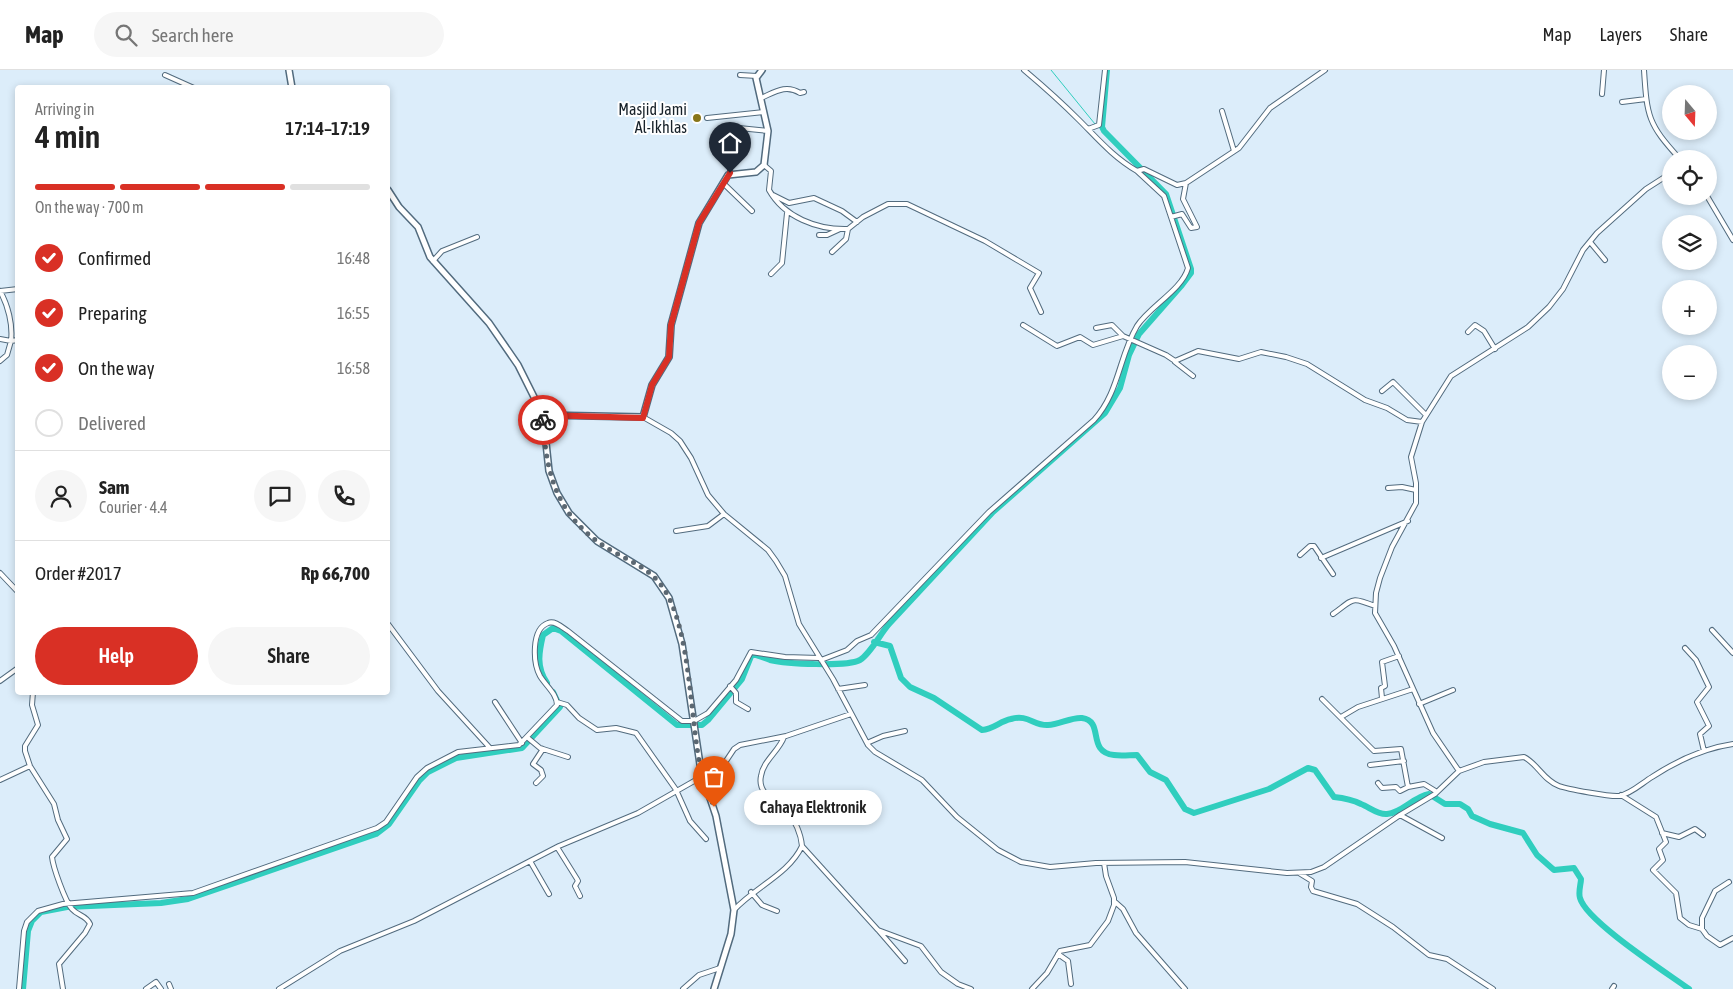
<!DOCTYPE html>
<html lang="en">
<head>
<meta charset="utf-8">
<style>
  body { margin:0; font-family:"Asap Condensed",sans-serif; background:#f6f6f6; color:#222; height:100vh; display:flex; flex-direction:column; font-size:19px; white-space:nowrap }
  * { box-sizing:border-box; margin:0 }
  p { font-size:16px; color:#767676 }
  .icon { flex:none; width:28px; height:28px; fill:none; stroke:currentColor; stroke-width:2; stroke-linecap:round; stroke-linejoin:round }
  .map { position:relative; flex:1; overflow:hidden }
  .sheet { position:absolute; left:15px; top:15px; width:375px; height:610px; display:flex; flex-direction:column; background:#fff; border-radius:5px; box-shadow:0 2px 8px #0003 }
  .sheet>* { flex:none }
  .needle { width:32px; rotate:161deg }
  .tools { position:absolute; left:1662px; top:15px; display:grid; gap:10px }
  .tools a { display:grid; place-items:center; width:55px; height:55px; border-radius:50%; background:#fff; box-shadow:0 2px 8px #0003; font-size:25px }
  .pin { position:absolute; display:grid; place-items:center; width:42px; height:42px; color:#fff; margin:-51px -21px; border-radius:50% 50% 50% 0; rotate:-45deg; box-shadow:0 0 5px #0007 }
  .pin .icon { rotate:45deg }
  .courier { position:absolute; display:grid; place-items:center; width:50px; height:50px; margin:-25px; border:4px solid #d93025; border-radius:50%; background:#fff; color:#222; box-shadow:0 1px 6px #0007 }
  .bubble { position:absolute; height:35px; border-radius:18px; background:#fff; box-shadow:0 2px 8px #0003; font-size:16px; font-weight:600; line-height:35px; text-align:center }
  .overview em { font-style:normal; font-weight:600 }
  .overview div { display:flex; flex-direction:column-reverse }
  .overview { display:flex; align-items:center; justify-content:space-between; height:85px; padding:0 20px }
  h1 { font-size:32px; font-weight:600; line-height:38px }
  .bar { display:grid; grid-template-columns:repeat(4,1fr); gap:8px 5px; align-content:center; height:60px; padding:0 20px }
  .bar i { height:6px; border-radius:4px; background:#e0e0e0 }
  .bar .on { background:#d93025 }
  .bar p { grid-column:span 4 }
  .line { display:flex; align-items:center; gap:12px; padding:0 20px; border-top:1px solid #e0e0e0 }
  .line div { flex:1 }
  .round { display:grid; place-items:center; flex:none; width:52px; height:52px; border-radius:26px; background:#f6f6f6 }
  ol { padding:0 20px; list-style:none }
  li { display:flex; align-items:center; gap:15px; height:55px }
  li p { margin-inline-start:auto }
  li .icon { padding:5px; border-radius:50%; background:#d93025; color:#fff; stroke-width:4 }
  li:last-child { color:#767676 }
  li i { width:28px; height:28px; border:2px solid #e0e0e0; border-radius:50% }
  .action { display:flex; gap:10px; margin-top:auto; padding:10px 20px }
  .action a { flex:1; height:58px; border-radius:30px; background:#d93025; color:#fff; font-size:20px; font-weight:600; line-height:58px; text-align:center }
  .action a+a { background:#f6f6f6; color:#222 }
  header { display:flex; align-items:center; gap:30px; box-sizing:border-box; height:70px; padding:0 25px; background:#fff; border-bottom:1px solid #e0e0e0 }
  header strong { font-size:24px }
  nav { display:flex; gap:28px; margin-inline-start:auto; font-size:18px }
  .search { width:350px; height:45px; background:#f6f6f6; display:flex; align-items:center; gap:12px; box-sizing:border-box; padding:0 18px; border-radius:28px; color:#767676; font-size:19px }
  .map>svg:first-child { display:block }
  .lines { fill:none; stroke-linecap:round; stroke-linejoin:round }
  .stream { stroke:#30cebe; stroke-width:1 }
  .river { stroke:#30cebe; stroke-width:6 }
  .minor-casing { stroke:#526b7e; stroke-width:6 }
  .major-casing { stroke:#526b7e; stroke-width:8 }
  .minor { stroke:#fff; stroke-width:4 }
  .major { stroke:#fff; stroke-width:5 }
  .done { stroke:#5c6872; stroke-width:5; stroke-dasharray:0 9 }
  .route { stroke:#d93025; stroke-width:6 }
  .poi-dot { fill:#887619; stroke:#fff; stroke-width:2 }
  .labels { text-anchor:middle; stroke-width:4; stroke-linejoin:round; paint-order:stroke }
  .poi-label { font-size:16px; fill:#172129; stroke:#fff; text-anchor:end }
</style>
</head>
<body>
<header>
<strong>Map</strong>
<div class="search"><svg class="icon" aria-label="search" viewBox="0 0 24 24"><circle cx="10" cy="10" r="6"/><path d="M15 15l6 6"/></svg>Search here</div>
<nav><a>Map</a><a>Layers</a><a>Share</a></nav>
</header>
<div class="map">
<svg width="1733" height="919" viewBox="0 0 1733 919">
  <rect width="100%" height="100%" fill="#dcedfa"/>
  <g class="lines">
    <path class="stream" d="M 1051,0 L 1095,54"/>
    <path class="river" d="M 874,572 L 890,576 L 901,608 L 910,617 L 934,628 L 982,660 C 994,659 1000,651 1011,649 C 1028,644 1034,656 1048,655 C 1059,655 1071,647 1082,648 C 1105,651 1086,682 1114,685 C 1121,686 1130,685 1137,685 L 1150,702 L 1166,710 L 1185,739 L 1194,743 L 1269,719 L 1308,698 L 1315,700 L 1334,727 C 1344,728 1353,730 1361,734 C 1369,737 1378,745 1387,744 C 1402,743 1413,727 1429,724 L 1445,734 L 1460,734 L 1468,739 L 1472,746 L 1490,754 L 1523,763 L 1537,785 L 1554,800 L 1574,798 L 1581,809 C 1581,814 1578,822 1580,828 C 1586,851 1667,903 1689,919
      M 547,613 C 536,597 539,582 543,565 L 553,558 L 561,561 L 677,655 L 702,655 L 708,650 L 742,609 L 752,584 C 758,585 764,588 770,590 C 786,594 847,597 860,590 C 871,583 880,564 889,554 L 993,442 L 1105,343 L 1120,318 L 1129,285 L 1139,264 L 1182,215 L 1191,203 L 1191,199 L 1166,124 L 1104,61 L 1102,57 L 1107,0
      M 23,919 L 28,861 L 32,851 L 41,842 L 67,837 L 161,833 L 188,829 L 376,764 L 389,754 L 419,711 L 428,702 L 456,688 L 522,678 L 560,637 L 553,622"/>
    <g class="minor-casing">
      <path id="minor" d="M 1024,0 C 1043,16 1061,32 1079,50 C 1098,69 1113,87 1137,101 L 1144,99 L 1177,115 L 1186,113 L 1239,78 L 1270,38 L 1325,0
        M 1644,0 C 1647,47 1648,54 1680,89
        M 165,5 L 194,18
        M 740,5 L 757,6
        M 1602,24 L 1604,0
        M 761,28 C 775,22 786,14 800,23 L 804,22
        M 1622,32 L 1646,29
        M 1222,41 L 1234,81
        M 707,48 L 764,42
        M 739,58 L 768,61
        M 1088,59 L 1099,55 L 1105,0
        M 764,95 L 771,101 L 769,120 C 784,147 817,160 848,159 L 863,147 L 888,134 L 907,134 L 985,171 L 1039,203 L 1030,218 L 1041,242
        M 730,103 L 730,80
        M 723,113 L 752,141
        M 773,125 L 789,133 L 814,128 L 842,141 L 857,152
        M 1707,126 L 1733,170
        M 1171,147 L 1182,144 L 1191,158 L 1197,157 L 1183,129 L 1186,113
        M 819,165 L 827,165 L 840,159
        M 1590,172 L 1605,190
        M 832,182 L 846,169 L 848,159
        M 433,191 L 442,181 L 477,167
        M 771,204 L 782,193 L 787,143
        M 0,221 C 8,235 13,255 11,271 L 18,270
        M 0,221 L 18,219
        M 1023,255 L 1057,276 L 1080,267 L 1093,275 L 1123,266 L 1166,285 L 1175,291 L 1198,281 L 1239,289 L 1261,282 L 1286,287 L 1307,294 L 1365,330 L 1387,338 L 1407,350 L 1422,352
        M 1096,258 L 1112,255 L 1123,266
        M 1468,262 L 1475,255 L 1484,261 L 1495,279
        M 0,269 L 11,271 L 7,285 L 0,291
        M 1175,292 L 1193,306
        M 1382,321 L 1393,312 L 1425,344
        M 643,347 L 671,363 L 680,371 L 691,388 L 708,425 L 724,444 L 768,480 L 776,491 L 785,506 L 799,554 L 833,609 L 868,675 L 875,682 L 922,710 L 957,747 L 998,780 L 1021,792 L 1050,797 L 1096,793 L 1185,792 L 1287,803 L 1311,802 L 1324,797 L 1400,745 L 1435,724 L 1459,701 L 1484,692 L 1524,687 C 1538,694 1543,710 1559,716 C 1567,719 1611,727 1619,726 C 1631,724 1642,713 1652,707 C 1675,692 1705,678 1733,674
        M 1388,418 L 1402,417 L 1416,420
        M 676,461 L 708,456 L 724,444
        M 1300,485 L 1310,476 L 1314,476 L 1333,504
        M 1321,488 L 1408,451
        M 0,503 L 18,522
        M 1333,544 C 1354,529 1350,526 1375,536
        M 388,554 L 438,621 L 490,678
        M 1712,560 L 1733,583
        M 1685,578 L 1696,590 L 1709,617 L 1697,632 L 1709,656 L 1700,664 L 1704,681
        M 821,590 L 847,580 L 857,571 L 871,565 L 989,442 L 1094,350 C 1119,323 1119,286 1137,256 C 1150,236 1182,220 1188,198 L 1164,126 L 1137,101
        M 0,611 L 18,598
        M 730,616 L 736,623 L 736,632 L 748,639
        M 838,619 L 865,615
        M 33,622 L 32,635 L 38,655 L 25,676 L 25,681 L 30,696 L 54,734 L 58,750 L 67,769 L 52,787 C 53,797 65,831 72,839 C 78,846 86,845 90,854 L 85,863 L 59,894 L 63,919
        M 1382,628 L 1381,618 L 1385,616 L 1382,592 L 1399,586
        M 1322,629 L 1374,681 L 1401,679 L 1408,717 L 1424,714 L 1437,722
        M 495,632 L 522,673
        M 557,632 L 567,635 L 579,648 L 597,660 L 616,658 L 636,663 L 677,721
        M 1419,634 L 1453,620
        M 1341,647 L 1358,637 L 1413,619
        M 528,668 L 540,678 L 568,687
        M 867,673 L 883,666 L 905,661
        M 1370,695 L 1404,691
        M 1459,701 L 1433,663 L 1394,576 L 1375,543 L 1376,523 L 1380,508 L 1392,477 L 1416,433 L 1416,413 L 1411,387 L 1422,352 L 1451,306 L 1528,257 L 1549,237 L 1563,219 L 1583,180 L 1597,163 L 1646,119 L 1671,103
        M 0,710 L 30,696
        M 536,713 L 543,706 L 541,700 L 533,694 L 543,679
        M 1378,713 L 1382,718 L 1396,717 L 1400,721 L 1408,717
        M 677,722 L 690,751 L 706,769
        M 1621,725 L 1656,747 L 1666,772 L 1659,779 L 1663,790 L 1653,800 L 1676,823 L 1680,848 L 1689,855 L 1702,859 L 1707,866 L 1720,875 L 1733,868
        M 1400,745 L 1442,768
        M 1662,763 L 1679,767 L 1695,759 L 1703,765
        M 802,776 L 878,860 L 921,876 L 941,902 L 958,914 L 971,919
        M 557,777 L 577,809 L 578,811 L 575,816 L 580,826
        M 530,791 L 549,824
        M 1299,803 L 1312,811 L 1311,817 L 1313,821 L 1357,834 L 1393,857 L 1429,885 L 1447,889 L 1493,919
        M 751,822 L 762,835 L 777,841
        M 1114,831 L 1123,839 L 1136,863 L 1185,919
        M 734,840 C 755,817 789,804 802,776 C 801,764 795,750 787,741 C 776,731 757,724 761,706 C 763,691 779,681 784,667
        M 1702,859 L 1702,848 L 1715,821 L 1729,812
        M 879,861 L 905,891
        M 1058,884 L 1068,891 L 1071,914
        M 169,914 L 171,919
        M 19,919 L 24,861 L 27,852 L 38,841 L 63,834 L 193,823 L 377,758 L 386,752 L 417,707 L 427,698 L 458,682 L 519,675 L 557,635 C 557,624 546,616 540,606 C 533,593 531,559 548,553 C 555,550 563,558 568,561 L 682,651 L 694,651 L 708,643 L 736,610 L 751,582 L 785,587 L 819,588
        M 146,919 L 156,912 L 161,919
        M 279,919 L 340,881 L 414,851 L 559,776 L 638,743 L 724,694 L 734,679 L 740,675 L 786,666 L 851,644
        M 683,919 L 699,905 L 720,898
        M 1032,919 L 1047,903 L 1060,881 L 1090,875 L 1108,851 L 1114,835 L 1114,828 L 1106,806 L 1104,793
        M 1612,919 L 1614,916"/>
    </g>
    <g class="major-casing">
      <path id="major" d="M 289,0 L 292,18
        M 388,120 L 399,137 L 418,157 L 430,187 L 489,253 L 518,295 L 543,345 L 549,401 L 557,423 L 569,443 L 597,471 L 654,506 L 669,528 L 682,574 L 701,701 L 716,746 L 734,840 L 731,864 L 714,919
        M 543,345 L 643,347 L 652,315 L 669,287 L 671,255 L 699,153 L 728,105 L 756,102 L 764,95 L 768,61 L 756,8 L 762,0"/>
    </g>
    <use href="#minor" class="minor"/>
    <use href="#major" class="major"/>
  </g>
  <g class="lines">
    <path class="done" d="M 543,350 C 546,408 559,450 612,481 C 632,492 651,499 664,519 C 691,560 690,650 701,701 C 704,713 710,725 714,737"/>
    <path class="route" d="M 543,350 L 543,345 L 643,348 L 652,315 L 669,287 L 671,255 L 699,153 L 730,103"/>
  </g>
  <circle class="poi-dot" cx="697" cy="48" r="5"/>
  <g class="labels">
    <g class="poi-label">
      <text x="687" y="45">Masjid Jami<tspan x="687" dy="18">Al-Ikhlas</tspan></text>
    </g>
  </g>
</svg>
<div class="tools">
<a><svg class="needle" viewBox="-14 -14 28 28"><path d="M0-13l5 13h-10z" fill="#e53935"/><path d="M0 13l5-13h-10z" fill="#767676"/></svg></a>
<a><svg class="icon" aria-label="locate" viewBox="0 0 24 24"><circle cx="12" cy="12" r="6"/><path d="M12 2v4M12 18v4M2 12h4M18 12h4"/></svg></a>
<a><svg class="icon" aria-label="layers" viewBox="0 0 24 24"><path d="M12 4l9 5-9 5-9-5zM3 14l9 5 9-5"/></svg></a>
<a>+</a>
<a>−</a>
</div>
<div class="pin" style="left:714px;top:737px;background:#ea580c"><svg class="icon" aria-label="bag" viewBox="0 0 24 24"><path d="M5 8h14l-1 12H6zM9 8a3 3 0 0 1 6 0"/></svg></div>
<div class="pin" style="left:730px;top:103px;background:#1f2937"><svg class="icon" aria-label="home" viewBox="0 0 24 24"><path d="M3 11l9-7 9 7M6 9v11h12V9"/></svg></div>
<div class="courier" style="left:543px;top:350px"><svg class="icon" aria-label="bike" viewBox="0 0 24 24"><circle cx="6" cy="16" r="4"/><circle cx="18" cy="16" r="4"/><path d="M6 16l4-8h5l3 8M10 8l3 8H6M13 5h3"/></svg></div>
<div class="bubble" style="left:744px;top:720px;width:138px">Cahaya Elektronik</div>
<section class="sheet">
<div class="overview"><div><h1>4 min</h1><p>Arriving in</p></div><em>17:14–17:19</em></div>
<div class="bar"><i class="on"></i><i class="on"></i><i class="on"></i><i></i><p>On the way · 700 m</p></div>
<ol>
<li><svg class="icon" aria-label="check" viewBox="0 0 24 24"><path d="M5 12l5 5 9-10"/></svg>Confirmed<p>16:48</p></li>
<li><svg class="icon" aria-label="check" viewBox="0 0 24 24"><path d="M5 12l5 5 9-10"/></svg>Preparing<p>16:55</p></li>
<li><svg class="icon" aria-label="check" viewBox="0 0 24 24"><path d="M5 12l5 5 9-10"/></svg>On the way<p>16:58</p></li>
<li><i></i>Delivered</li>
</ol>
<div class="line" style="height:90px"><a class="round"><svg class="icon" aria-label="person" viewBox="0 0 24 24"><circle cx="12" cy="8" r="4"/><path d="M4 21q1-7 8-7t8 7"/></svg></a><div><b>Sam</b><p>Courier · 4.4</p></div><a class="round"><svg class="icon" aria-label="chat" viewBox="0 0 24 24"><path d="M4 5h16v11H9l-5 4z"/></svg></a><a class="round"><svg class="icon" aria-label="phone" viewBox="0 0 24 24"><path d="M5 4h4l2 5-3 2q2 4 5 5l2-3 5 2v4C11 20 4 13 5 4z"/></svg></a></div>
<div class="line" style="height:65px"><div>Order #2017</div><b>Rp 66,700</b></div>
<div class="action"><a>Help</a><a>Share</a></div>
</section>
</div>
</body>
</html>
